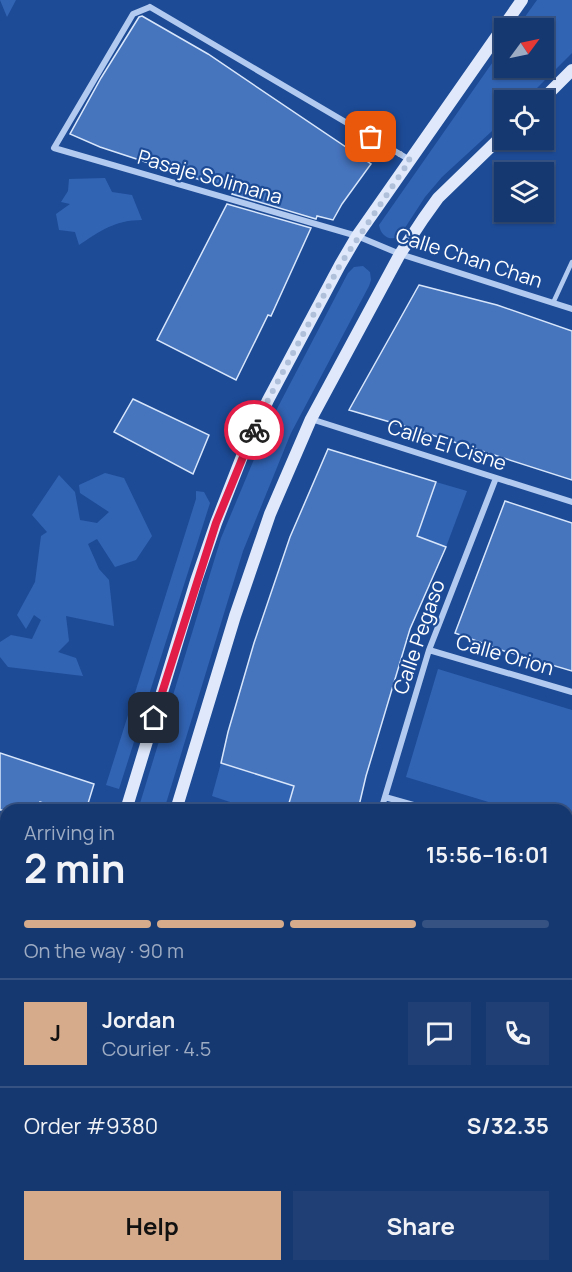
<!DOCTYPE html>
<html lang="en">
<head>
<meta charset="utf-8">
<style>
  body { margin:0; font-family:Manrope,sans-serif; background:#1f3f75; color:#f1f3f6; height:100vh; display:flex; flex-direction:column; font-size:22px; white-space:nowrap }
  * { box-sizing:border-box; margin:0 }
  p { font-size:20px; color:#9eacc3 }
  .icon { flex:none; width:33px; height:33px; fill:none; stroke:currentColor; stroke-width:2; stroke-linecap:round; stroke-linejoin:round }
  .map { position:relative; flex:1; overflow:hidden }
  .drawer { position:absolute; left:0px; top:804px; width:573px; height:468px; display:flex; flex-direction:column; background:#163870; border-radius:18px 18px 0 0; box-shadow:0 2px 4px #0004,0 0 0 2px #355283 }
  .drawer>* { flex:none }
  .needle { width:39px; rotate:57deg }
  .tools { position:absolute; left:494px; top:18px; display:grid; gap:12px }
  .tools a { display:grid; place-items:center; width:60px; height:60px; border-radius:0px; background:#163870; box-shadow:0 2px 4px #0004,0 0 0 2px #355283; font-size:30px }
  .pin { position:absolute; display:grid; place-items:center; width:51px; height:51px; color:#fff; margin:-26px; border-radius:12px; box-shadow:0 3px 9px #0006 }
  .courier { position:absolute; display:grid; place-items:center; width:60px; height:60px; margin:-30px; border:4px solid #e11d48; border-radius:50%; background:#fff; color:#222; box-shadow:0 2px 8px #0007 }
  .head em { font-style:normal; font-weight:700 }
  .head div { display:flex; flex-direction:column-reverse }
  .head { display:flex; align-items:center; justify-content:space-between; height:102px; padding:0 24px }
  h1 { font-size:39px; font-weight:700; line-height:45px }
  .bar { display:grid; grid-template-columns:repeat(4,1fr); gap:9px 6px; align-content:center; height:72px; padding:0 24px }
  .bar i { height:8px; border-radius:4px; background:#355283 }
  .bar .current { background:#d6ab8b }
  .bar p { grid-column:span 4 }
  .line { display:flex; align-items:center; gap:15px; padding:0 24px; border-top:2px solid #355283 }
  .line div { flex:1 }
  .round { display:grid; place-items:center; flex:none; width:63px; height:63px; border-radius:0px; background:#1f3f75 }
  .cta { display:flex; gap:12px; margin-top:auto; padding:12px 24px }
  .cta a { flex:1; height:69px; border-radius:0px; background:#d6ab8b; color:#111; font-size:24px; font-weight:700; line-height:69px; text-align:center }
  .cta a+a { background:#1f3f75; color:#f1f3f6 }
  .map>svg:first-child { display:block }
  .green { fill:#3264b4 }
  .building { fill:#4674bd; stroke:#d8e6fb; stroke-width:1.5 }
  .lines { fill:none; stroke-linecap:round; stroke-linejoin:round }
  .lane { stroke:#b2caef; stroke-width:4.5 }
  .street { stroke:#b2caef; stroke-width:6 }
  .secondary { stroke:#dfe9fb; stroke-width:12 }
  .done { stroke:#b0c0da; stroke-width:6; stroke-dasharray:0 10.8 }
  .route { stroke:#e11d48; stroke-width:8 }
  .labels { text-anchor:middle; stroke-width:4.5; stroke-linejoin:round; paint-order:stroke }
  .street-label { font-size:20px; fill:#fff; stroke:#1d4b96 }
</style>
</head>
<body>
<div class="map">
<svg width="572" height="1272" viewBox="0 0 572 1272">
  <rect width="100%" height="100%" fill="#1d4b96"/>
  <path class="green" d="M 0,0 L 16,0 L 7,17 Z
    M 537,0 L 572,0 L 572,53 L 525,100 L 504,100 L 504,120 L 442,177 L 425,197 L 399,237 C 389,241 381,236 379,225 L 504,46 L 504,68 L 543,68 L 543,28 L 517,28 Z
    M 105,178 L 112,192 L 132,195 L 142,220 C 115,220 100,231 79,245 L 75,232 L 59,230 L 56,214 L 70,204 L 61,202 L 68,191 L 69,179 Z
    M 363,266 L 370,272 L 371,280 L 369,286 L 291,433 L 243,551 L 164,810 L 138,810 L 221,538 L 268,426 L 348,273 L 354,267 Z
    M 105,473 L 124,478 L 152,536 L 136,560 L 115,567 L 97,539 L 88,544 L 99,569 L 109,580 L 114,626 L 66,616 L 69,641 L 58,652 L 76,658 L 83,676 L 8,667 L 0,657 L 0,642 L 11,635 L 32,639 L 41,620 L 34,615 L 26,629 L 17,615 L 35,582 L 41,536 L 47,532 L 32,515 L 59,475 L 75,492 L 80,520 L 97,523 L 109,512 L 80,493 L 79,485 Z
    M 436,482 L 467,491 L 446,547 L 417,536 Z
    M 196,491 L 204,492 L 210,503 L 119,789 L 106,785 L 196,499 Z
    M 438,669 L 572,710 L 572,827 L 567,826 L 567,810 L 515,810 L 406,777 Z
    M 221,763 L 294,786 L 287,810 L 254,810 L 212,796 Z
    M 0,937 L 6,939 L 6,970 L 0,968 Z
    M 6,1234 L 6,1266 L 23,1266 L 22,1272 L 0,1272 L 0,1254 Z
    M 263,1266 L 384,1266 L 382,1272 L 261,1272 Z"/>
  <path class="building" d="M 142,16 L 208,54 L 371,164 L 342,204 L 333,220 L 317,216 L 316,219 L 232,194 L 234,191 L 100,147 L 70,134 L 101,78 L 139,17 Z
    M 227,204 L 311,228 L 271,316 L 268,315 L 236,380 L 157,340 Z
    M 419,285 L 497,305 L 572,331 L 572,480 L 407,427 L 349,410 Z
    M 133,399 L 209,435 L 193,474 L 114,432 Z
    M 328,449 L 436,482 L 417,536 L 446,547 L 410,629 L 366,776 L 358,810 L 287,810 L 294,786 L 221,763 L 228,732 L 254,643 L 290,537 Z
    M 505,501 L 572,523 L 572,671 L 501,650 L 455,633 Z
    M 0,753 L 94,784 L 86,810 L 64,810 L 40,802 L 37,810 L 0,810 Z"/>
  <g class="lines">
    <path class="lane" d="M 553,303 L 572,262"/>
    <path class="street" d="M 150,7 L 133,14 L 54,148 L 357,236 L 400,254 L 572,309
      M 150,7 L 410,160
      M 311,419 L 572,502
      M 429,650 L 572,692
      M 385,797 L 431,810
      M 381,810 L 429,650 L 496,478
      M 567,850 L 572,851
      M 0,860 L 6,862
      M 567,1031 L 572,1032
      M 0,1044 L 6,1045
      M 567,1223 L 572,1224
      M 236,1272 L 238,1266
      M 404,1272 L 406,1266"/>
    <path class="secondary" d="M 542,100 L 572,70
      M 126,810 L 196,581 L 216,523 L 243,454 L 268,400 L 340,265 L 357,236 L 522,0
      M 176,810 L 235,616 L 270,514 L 311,419 L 400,254 L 423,219 L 438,198 L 504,134
      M 0,1218 L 6,1199
      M 33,1272 L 35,1266"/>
  </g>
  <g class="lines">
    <path class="done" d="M 254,430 L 268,400 L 340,265 L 410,160 L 371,137"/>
    <path class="route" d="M 154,718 L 216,523 L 254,430"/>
  </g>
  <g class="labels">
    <g class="street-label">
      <text transform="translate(210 177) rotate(16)" y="7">Pasaje Solimana</text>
      <text transform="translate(469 258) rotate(18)" y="7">Calle Chan Chan</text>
      <text transform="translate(447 445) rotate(18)" y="7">Calle El Cisne</text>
      <text transform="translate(419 637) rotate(-71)" y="7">Calle Pegaso</text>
      <text transform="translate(505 655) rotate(16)" y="7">Calle Orion</text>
    </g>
  </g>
</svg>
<div class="tools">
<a><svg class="needle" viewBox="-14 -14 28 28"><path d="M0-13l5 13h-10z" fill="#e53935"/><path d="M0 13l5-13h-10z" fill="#9eacc3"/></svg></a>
<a><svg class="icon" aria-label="locate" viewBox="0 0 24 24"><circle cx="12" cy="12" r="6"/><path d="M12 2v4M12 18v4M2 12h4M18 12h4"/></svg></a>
<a><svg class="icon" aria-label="layers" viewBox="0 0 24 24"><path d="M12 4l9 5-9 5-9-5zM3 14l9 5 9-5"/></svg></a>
</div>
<div class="pin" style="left:371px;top:137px;background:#ea580c"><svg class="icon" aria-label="bag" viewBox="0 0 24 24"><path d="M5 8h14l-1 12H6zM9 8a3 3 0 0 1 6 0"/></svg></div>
<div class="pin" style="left:154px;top:718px;background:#1f2937"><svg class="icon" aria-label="home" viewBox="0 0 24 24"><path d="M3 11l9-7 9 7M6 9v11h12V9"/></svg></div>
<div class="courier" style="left:254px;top:430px"><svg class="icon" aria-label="bike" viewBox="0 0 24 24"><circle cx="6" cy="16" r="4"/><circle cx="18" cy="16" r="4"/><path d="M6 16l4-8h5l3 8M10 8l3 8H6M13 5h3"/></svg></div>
<section class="drawer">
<div class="head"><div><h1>2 min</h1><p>Arriving in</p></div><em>15:56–16:01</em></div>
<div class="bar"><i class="current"></i><i class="current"></i><i class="current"></i><i></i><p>On the way · 90 m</p></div>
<div class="line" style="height:108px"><b class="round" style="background:#d6ab8b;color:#111">J</b><div><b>Jordan</b><p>Courier · 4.5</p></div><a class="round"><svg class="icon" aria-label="chat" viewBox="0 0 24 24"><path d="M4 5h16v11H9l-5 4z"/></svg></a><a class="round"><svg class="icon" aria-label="phone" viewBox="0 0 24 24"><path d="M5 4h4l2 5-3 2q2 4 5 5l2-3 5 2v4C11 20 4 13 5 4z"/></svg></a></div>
<div class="line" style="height:78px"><div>Order #9380</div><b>S/32.35</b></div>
<div class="cta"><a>Help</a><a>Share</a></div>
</section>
</div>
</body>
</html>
